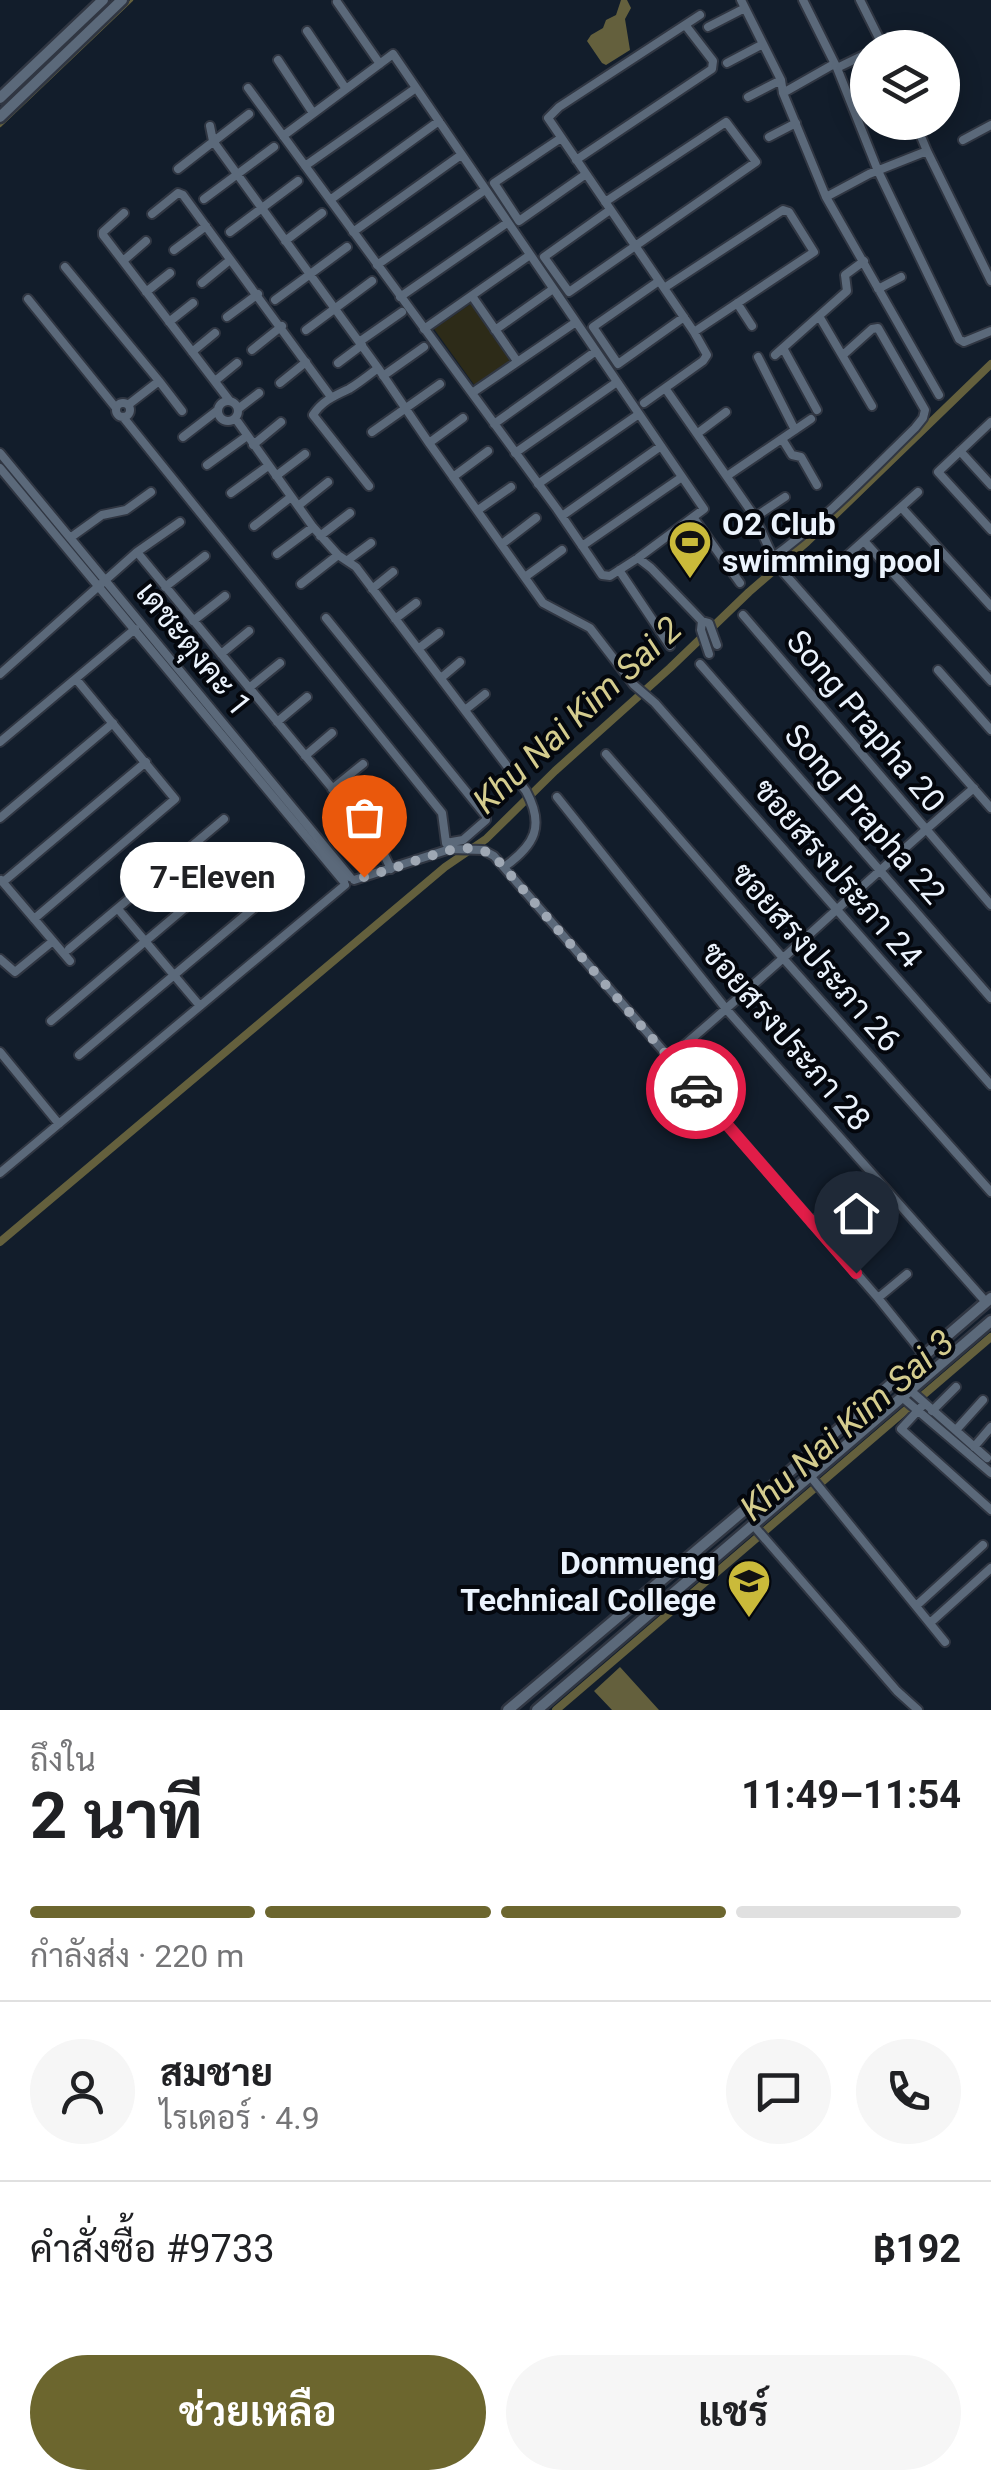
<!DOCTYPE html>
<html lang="th">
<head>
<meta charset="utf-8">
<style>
  body { margin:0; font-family:Roboto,Sarabun,sans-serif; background:#f6f6f6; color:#202124; height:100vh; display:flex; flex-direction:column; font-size:38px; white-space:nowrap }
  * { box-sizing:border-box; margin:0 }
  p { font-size:32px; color:#757577 }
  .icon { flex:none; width:55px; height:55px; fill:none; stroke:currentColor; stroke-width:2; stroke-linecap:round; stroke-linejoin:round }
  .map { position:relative; height:1710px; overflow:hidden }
  .details { display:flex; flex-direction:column; background:#fff; flex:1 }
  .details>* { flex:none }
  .buttons { position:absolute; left:850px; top:30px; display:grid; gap:20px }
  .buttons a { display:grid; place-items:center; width:110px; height:110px; border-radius:50%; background:#fff; box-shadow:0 5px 25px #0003; font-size:50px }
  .pin { position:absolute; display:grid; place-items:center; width:85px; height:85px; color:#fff; margin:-102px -42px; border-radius:50% 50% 50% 0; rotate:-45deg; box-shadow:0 0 10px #0007 }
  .pin .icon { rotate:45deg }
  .courier { position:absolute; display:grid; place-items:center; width:100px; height:100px; margin:-50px; border:8px solid #e11d48; border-radius:50%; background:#fff; color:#222; box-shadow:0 2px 12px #0007 }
  .bubble { position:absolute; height:70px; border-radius:35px; background:#fff; box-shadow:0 5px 25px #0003; font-size:32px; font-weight:700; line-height:70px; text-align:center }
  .overview em { font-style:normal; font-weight:700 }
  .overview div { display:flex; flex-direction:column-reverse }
  .overview { display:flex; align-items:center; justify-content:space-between; height:170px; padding:0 30px }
  h1 { font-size:65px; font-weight:700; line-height:75px }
  .bar { display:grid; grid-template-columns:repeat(4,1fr); gap:15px 10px; align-content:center; height:120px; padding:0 30px }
  .bar i { height:12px; border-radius:8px; background:#e0e0e0 }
  .bar .selected { background:#6c662e }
  .bar p { grid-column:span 4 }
  .line { display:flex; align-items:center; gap:25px; padding:0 30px; border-top:2px solid #e0e0e0 }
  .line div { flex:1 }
  .round { display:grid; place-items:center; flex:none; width:105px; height:105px; border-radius:52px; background:#f6f6f6 }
  .primary-button { display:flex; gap:20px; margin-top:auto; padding:20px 30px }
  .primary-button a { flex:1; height:115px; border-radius:60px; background:#6c662e; color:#fff; font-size:40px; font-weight:700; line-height:115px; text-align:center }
  .primary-button a+a { background:#f6f6f6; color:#202124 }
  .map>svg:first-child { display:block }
  .green { fill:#2d2b18 }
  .water { fill:#64603d }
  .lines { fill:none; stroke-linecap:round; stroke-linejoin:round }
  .stream { stroke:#64603d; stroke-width:2.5 }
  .canal { stroke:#64603d; stroke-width:8 }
  .street-casing { stroke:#303642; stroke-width:12 }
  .secondary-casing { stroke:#303642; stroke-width:15 }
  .street { stroke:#5b697a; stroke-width:8 }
  .secondary { stroke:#5b697a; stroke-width:10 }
  .done { stroke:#9fa8b4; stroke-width:10; stroke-dasharray:0 18 }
  .route { stroke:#e11d48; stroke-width:12 }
  .labels { text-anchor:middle; stroke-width:8; stroke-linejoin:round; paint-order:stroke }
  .poi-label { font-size:32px; font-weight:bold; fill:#ebf3fd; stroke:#04070d; text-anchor:start }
  .street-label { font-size:32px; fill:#ebf3fd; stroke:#04070d }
  .water-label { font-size:35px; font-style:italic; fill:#d4cc8e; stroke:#04070d }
</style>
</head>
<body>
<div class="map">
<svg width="991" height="1710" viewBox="0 0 991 1710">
  <rect width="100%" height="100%" fill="#121d2b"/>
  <path class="green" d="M 472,303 L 512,360 L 475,386 L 434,329 Z"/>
  <path class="water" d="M 621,0 L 627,0 L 631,8 L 625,19 L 630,50 L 606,65 L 602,63 L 587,41 L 591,35 L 603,28 L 606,20 L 616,15 Z
    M 620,1667 L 659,1710 L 612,1710 L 594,1691 Z"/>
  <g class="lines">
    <path class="stream" d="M 0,126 L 132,0"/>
    <path class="canal" d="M 0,1242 L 445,867 L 486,839 L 555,771 L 670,668 L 749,592 L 807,542 L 991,364
      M 556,1710 L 991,1337"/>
    <g class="street-casing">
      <path id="street" d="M 741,0 L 781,80 L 783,93 L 826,197 L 939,395
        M 803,0 L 837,68 L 878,171 L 959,339 L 964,342 L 991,331
        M 860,0 L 884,48
        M 337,2 L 380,64
        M 708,27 L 745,8
        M 307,31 L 346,89
        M 887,48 L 907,36
        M 278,60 L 313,113
        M 727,63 L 763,44
        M 837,68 L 868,53
        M 248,88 L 557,509 L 602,575 L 610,576 L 638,558 L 651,568 L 702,621
        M 783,93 L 834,64
        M 748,97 L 781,80
        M 915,122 L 927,151 L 991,281
        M 210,126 L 213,141 L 378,368 L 429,443 L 543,603 L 590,628 L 634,685 L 655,703 L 991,1085
        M 283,136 L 393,54 L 704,509 L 638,558
        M 769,137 L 796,123
        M 561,138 L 494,183 L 519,221 L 586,174
        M 963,140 L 991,125
        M 576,160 L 712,69 L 713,61 L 686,26
        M 305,166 L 416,88
        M 178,169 L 249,114
        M 826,197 L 869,174 L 927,151
        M 204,199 L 274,147
        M 330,200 L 439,121
        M 605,202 L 726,122 L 756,162 L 569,292 L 544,257 L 610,210
        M 124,213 L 103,232 L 103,235 L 229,400
        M 152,214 L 178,193 L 183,195 L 331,397
        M 230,232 L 298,181
        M 353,232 L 461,155
        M 285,241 L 322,213
        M 174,250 L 206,226
        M 123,261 L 146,241
        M 377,265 L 485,190
        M 65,267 L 159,381 L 128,405
        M 659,281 L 593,327 L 618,364 L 684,317
        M 202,283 L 230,260
        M 664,288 L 783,210 L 789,212 L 814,252 L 694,332
        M 878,289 L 901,277
        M 146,292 L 170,273
        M 472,296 L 517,361
        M 400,297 L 507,223
        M 28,299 L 116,408
        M 275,300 L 347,247
        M 737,303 L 752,326
        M 819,316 L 872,406
        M 227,317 L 258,294
        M 169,322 L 193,303
        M 424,329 L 530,255
        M 306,330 L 372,281
        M 495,330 L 553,289
        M 359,342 L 402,312
        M 783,348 L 817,410
        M 252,350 L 282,326
        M 192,352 L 215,333
        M 775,355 L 847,291 L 845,275 L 864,261
        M 758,357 L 795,430
        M 338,363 L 362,345
        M 383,376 L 424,347
        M 159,381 L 182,411
        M 215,381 L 237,363
        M 280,383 L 306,362
        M 665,388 L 755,517 L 776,564 L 991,808
        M 472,393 L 576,322
        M218 411a10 10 0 1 1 20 0a10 10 0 1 1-20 0Z
        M116 410a7 7 0 1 1 14 0a7 7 0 1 1-14 0Z
        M 644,403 L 703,361 L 707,355 L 694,332 L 548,118 L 559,107 L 700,15
        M 238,409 L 259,393
        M 123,417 L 442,813 L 446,843 L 450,849
        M 235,418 L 313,527 L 338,555 L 356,567 L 526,791 C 545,826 535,845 504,867
        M 991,422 L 938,472 L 991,530
        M 494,424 L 596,351
        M 372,432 L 440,384
        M 698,433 L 726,412
        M 183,437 L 218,410
        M 782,439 L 792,455 L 801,457 L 817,485
        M 429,443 L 463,418
        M 253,445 L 281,422
        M 960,451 L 991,485
        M 0,453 L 350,877
        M 515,453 L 617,382
        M 207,465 L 247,436
        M 0,468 L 344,882
        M 276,476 L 305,454
        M 727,476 L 811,419
        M 453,477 L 488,451
        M 538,484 L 639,414
        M 369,486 L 313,415 C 322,401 334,396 349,389 C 359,383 369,375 378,368
        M 231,493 L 268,466
        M 298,506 L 328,482
        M 902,508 L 991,606
        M 478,510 L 511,487
        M 562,516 L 661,446
        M 693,517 L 740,583
        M 755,517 L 785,497
        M 254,526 L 291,497
        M 320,536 L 350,513
        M 70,538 L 102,515 L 126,510 L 151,492
        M 864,541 L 991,681
        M 502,544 L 536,518
        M 582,546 L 682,477
        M 137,552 L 380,846 L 391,869
        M 277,554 L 313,527
        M 772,558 C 825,520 869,473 915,428 L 923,418 L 925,410 L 878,328 L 872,329 L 843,355
        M 348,560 L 371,543
        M 840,562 L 918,492
        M 619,570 L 670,646
        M 525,577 L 562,550
        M 301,584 L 338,555
        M 165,587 L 205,556
        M 372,589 L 393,572
        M 743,615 L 991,905
        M 326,618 L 486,816 L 486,820 L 463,840 L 446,843
        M 395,619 L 416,603
        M 193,621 L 225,596
        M 418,649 L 439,633
        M 221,654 L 249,631
        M 709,654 L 701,630 L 702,621 L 709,623 L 717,645
        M 700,664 L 991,998
        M 938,670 L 991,730
        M 0,674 L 137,552 L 180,522
        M 441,678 L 460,662
        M 249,688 L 280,663
        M 465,710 L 485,694
        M 277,722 L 307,697
        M 0,742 L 135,629
        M 606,754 L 782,957 L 991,1192
        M 305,756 L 332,733
        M 332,789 L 363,764
        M 557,797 L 727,1010 L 986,1302
        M 0,818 L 113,723
        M 360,822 L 389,799
        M 1,880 L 70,961
        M 354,880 L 450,849 L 483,850 L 494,856 L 878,1298 L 924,1355
        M 3,882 L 146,762
        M 118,909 L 200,1006
        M 34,919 L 175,799 L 76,679
        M 69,949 L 224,819
        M 0,959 L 15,972 L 53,941
        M 51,1021 L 251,852
        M 0,1052 L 59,1124
        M 79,1055 L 280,886
        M 669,1058 C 773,971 870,876 974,788
        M 0,1173 L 345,885
        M 812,1223 L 856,1182
        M 878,1298 L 907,1274
        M 911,1391 L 987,1458
        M 903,1398 L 991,1473
        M 924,1404 L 901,1429 L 991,1510
        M 932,1411 L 956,1387
        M 956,1430 L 983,1400
        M 974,1447 L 991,1427
        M 811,1477 L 945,1642
        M 754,1526 L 897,1691 L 918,1710
        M 916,1606 L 983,1545
        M 930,1623 L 991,1568"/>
    </g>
    <g class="secondary-casing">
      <path id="secondary" d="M 0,98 L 103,0
        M 0,117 L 122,0
        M 508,1710 L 780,1480 L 991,1298
        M 537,1710 L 991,1321"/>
    </g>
    <use href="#street" class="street"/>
    <use href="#secondary" class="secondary"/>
  </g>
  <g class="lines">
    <path class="done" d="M 364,877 C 382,872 400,866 418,860 C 444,852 468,840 494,856 L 696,1089"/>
    <path class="route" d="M 696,1089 L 856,1273"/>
  </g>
  <defs>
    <g id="stadium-pin" transform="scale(2.25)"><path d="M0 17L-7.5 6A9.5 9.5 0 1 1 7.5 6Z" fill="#caba3a" stroke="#04070d"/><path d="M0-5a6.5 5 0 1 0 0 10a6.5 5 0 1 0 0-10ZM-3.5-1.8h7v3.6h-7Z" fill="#111"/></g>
    <g id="university-pin" transform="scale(2.25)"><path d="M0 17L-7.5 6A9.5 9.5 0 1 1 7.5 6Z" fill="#caba3a" stroke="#04070d"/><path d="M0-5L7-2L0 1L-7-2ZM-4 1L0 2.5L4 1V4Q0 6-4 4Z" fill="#111"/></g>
  </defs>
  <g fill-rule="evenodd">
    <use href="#stadium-pin" x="690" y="542"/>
    <use href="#university-pin" x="749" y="1581"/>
  </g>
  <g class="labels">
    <g class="poi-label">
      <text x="722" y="535">O2 Club<tspan x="722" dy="37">swimming pool</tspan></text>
      <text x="716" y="1574" text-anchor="end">Donmueng<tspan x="716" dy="37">Technical College</tspan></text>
    </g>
    <g class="street-label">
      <text transform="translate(194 649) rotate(51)" y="11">เดชะตุงคะ 1</text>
      <text transform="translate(866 721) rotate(50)" y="11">Song Prapha 20</text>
      <text transform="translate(865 814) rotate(49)" y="11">Song Prapha 22</text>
      <text transform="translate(838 873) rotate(49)" y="11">ซอยสรงประภา 24</text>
      <text transform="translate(816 957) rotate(49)" y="11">ซอยสรงประภา 26</text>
      <text transform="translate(786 1036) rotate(49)" y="11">ซอยสรงประภา 28</text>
    </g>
    <g class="water-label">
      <text transform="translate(577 715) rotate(-43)" y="12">Khu Nai Kim Sai 2</text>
      <text transform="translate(847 1425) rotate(-41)" y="12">Khu Nai Kim Sai 3</text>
    </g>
  </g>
</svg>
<div class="buttons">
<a><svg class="icon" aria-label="layers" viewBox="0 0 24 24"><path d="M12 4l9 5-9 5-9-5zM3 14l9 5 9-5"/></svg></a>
</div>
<div class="pin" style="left:364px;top:877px;background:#ea580c"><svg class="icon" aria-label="bag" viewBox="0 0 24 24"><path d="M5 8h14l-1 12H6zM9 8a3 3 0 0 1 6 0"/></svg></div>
<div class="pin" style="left:856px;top:1273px;background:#1f2937"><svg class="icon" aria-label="home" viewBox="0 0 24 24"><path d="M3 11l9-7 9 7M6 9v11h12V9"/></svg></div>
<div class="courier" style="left:696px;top:1089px"><svg class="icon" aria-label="car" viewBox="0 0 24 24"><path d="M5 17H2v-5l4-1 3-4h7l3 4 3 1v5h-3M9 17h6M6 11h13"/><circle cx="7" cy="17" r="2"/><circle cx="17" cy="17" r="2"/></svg></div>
<div class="bubble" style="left:120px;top:842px;width:185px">7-Eleven</div>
</div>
<section class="details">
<div class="overview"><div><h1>2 นาที</h1><p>ถึงใน</p></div><em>11:49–11:54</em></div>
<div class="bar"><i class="selected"></i><i class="selected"></i><i class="selected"></i><i></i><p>กำลังส่ง · 220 m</p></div>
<div class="line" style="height:180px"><a class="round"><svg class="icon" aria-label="person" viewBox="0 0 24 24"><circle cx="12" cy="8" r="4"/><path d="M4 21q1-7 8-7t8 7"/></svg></a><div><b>สมชาย</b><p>ไรเดอร์ · 4.9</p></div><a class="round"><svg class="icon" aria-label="chat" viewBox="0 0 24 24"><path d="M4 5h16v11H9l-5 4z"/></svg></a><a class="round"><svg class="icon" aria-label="phone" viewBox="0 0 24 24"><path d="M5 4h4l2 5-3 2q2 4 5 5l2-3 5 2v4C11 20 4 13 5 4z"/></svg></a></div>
<div class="line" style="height:130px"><div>คำสั่งซื้อ #9733</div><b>฿192</b></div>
<div class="primary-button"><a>ช่วยเหลือ</a><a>แชร์</a></div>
</section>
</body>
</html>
